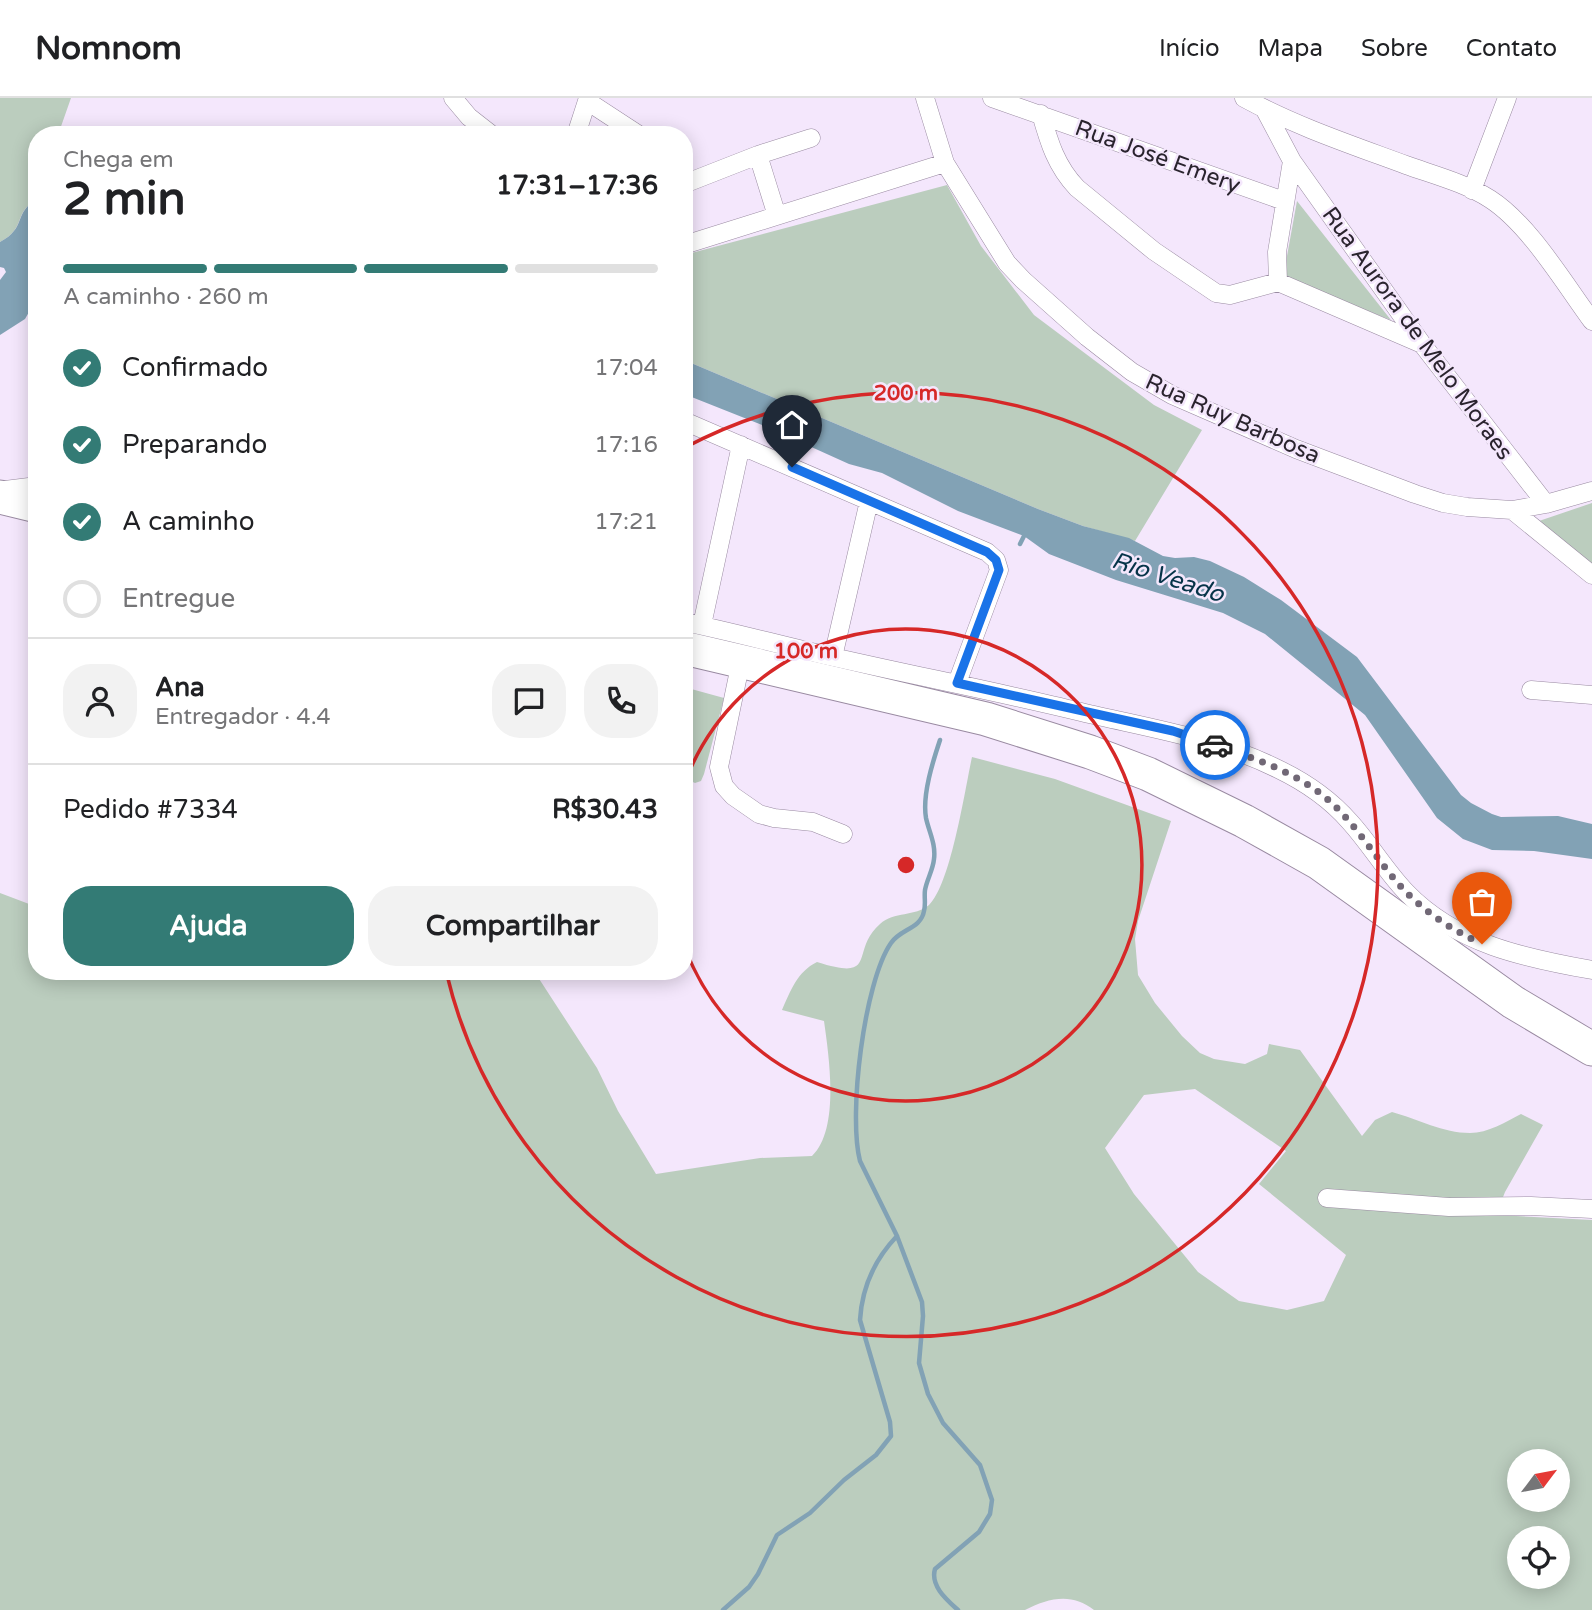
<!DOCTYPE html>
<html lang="pt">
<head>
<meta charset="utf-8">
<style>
  body { margin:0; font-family:"Varela Round",sans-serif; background:#f2f2f2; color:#202124; height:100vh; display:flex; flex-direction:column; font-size:26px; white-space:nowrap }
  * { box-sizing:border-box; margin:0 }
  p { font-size:23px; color:#757577 }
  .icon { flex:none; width:38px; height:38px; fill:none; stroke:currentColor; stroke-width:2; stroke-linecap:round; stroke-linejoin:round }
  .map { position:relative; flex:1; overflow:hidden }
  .panel { position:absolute; left:28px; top:28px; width:665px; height:854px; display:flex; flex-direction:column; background:#fff; border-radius:28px; box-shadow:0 4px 18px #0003 }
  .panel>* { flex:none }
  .needle { width:46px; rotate:58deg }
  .tools { position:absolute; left:1507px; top:1351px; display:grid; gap:14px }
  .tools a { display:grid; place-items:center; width:63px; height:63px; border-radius:50%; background:#fff; box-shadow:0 4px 18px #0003; font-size:35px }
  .pin { position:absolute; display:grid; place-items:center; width:60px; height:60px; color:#fff; margin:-72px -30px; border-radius:50% 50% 50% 0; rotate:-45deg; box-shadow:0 0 7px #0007 }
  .pin .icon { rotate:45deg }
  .courier { position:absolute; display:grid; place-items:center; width:70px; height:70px; margin:-35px; border:5px solid #1a73e8; border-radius:50%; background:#fff; color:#222; box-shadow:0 2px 9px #0007 }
  .headline em { font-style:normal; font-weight:800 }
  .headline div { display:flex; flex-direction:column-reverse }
  .headline { display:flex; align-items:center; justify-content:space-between; height:119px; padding:0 35px }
  h1 { font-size:46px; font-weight:800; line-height:52px }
  .bar { display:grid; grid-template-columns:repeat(4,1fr); gap:10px 7px; align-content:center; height:84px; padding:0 35px }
  .bar i { height:9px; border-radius:5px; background:#e0e0e0 }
  .bar .on { background:#337b75 }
  .bar p { grid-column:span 4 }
  .line { display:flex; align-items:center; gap:18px; padding:0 35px; border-top:2px solid #e0e0e0 }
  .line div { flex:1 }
  .round { display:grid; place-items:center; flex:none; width:74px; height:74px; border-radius:28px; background:#f2f2f2 }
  ol { padding:0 35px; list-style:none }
  li { display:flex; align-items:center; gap:21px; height:77px }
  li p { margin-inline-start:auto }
  li .icon { padding:7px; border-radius:50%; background:#337b75; color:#fff; stroke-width:4 }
  li:last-child { color:#757577 }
  li i { width:38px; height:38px; border:4px solid #e0e0e0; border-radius:50% }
  .cta { display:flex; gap:14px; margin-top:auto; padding:14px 35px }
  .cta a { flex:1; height:80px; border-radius:28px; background:#337b75; color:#fff; font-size:28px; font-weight:800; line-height:80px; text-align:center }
  .cta a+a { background:#f2f2f2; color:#202124 }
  header { display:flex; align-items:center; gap:42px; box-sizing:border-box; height:98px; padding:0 35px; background:#fff; border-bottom:2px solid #e0e0e0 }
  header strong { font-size:33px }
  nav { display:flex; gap:38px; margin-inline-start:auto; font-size:24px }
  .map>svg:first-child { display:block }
  .green { fill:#bbcdbe; fill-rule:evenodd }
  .water { fill:#82a2b5 }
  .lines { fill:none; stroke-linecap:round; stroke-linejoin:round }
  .stream { stroke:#82a2b5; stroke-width:4.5 }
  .street-casing { stroke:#998aa1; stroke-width:19 }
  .highway-casing { stroke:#998aa1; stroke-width:35 }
  .street { stroke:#fff; stroke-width:18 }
  .highway { stroke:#fff; stroke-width:33 }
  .done { stroke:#716876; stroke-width:7; stroke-dasharray:0 12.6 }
  .route { stroke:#1a73e8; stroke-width:9 }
  .ring { fill:none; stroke:#d62828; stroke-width:3.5 }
  .labels { text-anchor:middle; stroke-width:5; stroke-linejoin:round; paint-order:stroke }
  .street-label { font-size:23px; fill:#2a242e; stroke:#f4e7fc }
  .water-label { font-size:24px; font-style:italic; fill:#063449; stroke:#f4e7fc }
  .centre { fill:#d62828; stroke:#f4e7fc; stroke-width:3.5 }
  .ring-label { font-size:21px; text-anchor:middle; font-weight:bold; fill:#d62828; stroke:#f4e7fc; stroke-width:5; stroke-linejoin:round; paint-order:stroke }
</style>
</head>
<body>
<header>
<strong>Nomnom</strong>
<nav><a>Início</a><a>Mapa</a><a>Sobre</a><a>Contato</a></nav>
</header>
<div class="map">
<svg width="1592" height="1512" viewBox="0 0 1592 1512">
  <rect width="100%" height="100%" fill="#f4e7fc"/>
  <path class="green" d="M 0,0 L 71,0 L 58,37 L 37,37 L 37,101 C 12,116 27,130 0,144 Z
    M 947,87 L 981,148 L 1034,217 L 1154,307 L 1202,332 L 1135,443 L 1083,428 L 1038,411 L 684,262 L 684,157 Z
    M 1297,103 L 1391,222 L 1283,180 Z
    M 1592,405 L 1592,468 L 1539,423 Z
    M 684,589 L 724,600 L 704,676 L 701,683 L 695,685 L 684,680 Z
    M 972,659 L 1055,681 L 1171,723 L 1138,823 L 1135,841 L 1138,877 L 1155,905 L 1182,938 L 1200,955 L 1214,961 L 1245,966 L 1267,956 L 1269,946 L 1300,952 L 1362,1038 L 1375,1022 L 1392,1014 C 1418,1021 1443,1035 1470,1035 C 1488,1035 1506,1024 1521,1016 L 1543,1027 L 1505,1094 L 1496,1117 L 1592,1122 L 1592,1512 L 1094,1512 C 1072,1494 1048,1500 1025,1512 L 0,1512 L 0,795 L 37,809 L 37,873 L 534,873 L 597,970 L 618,1013 L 656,1076 L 760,1060 L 812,1058 C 840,1031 829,959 824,923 L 782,912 C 791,892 797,874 817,864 C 880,884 849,853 880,826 C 894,813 915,819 929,807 C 951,786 965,691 972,659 ZM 1195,991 L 1286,1053 L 1259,1086 L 1346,1157 L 1324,1203 L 1287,1212 L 1239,1203 L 1198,1174 L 1134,1096 L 1105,1050 L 1144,997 ZM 1519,1363 L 1558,1363 L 1558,1402 L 1519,1402 ZM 1519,1440 L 1558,1440 L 1558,1479 L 1519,1479 Z"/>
  <path class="water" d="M 37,101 L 37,200 L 25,221 L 0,237 L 0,182 L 6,174 L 4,170 L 0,169 L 0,144 C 27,130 13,115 37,101 Z
    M 684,262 L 1038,411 L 1083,428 L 1129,440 L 1163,458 L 1175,460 L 1194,459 L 1210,463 L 1244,479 L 1281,502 L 1357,559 L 1461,697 L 1471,705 L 1492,716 L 1501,719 L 1558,718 L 1592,726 L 1592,761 L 1534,753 L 1492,752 L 1463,741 L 1437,720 L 1365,617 L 1265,536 L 1223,515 L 1116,482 L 1049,456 L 1024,438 L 958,413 L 882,375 L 849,366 L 767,329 L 684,296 Z"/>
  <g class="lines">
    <path class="stream" d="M 1020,446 L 1026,434
      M 940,642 C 933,663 922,697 926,720 C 929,734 936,746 934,761 C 933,772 927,781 925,792 C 924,799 926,806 924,813 C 921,831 900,831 891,845 C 864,884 848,1017 860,1063 L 897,1138 L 922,1204 L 923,1218 L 919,1265 L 928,1296 L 943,1325 L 980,1367 L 992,1402 L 990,1416 L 979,1434 L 935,1471 C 930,1488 947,1502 958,1512
      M 723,1512 L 749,1489 L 758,1476 L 777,1437 L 810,1415 L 844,1382 L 876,1357 L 891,1338 L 890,1324 L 860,1222 C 862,1189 875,1161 897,1138"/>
    <g class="street-casing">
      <path id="street" d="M 453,0 L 469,19 L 492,37
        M 925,0 L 945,65 L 1007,165 L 1023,182 L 1087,239 L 1132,274 L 1172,297 L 1296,351 L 1415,396 L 1443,405 L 1467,409 L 1512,412 L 1546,406 L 1592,393
        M 992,0 L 1284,103
        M 1244,0 C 1295,28 1352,47 1406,67 C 1434,77 1465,85 1490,101 C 1529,126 1564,185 1592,223
        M 587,3 L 639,37
        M 1265,12 L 1292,63 L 1277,154 L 1278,184
        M 1041,16 C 1049,44 1056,68 1077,90 L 1154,153 L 1216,195 L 1230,197 L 1278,184 L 1422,246
        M 576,37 L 588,0
        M 758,57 L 777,118
        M 1292,63 L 1422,246 L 1546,406
        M 684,86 L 758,57 L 811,40
        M 1472,92 L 1507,0
        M 684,147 L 945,65
        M 684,323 L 987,454 L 996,462 L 999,472 L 957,585
        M 5,392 L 37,388
        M 1512,412 L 1592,477
        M 684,524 C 734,534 783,548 833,559 C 916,578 999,594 1081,614 C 1148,630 1216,640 1278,671 C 1305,684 1330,701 1350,724 C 1370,746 1385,772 1406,794 C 1456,846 1524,860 1592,872
        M 702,527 L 741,347
        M 833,559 L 869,403
        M 741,563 L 719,669 L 724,688 L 733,698 L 759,716 L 774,720 L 813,724 L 843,736
        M 1531,592 L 1592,597
        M 1327,1100 L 1449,1109 L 1531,1108 L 1592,1111"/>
    </g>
    <g class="highway-casing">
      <path id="highway" d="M 0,399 L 37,408
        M 684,550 L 986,621 L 1090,654 L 1148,676 L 1244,723 L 1319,765 L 1513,904 L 1592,951"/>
    </g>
    <use href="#street" class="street"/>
    <use href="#highway" class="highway"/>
  </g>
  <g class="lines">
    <path class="done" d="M 1215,647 C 1254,660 1295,674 1326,700 C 1358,727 1378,765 1406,794 C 1428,816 1454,833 1482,846"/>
    <path class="route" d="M 792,369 L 987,454 L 996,462 L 999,472 L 957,585 L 1173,633 L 1215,647"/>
  </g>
  <g class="ring">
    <path d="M685 684A236 236 0 1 1 685 850"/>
    <path d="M684 350A472 472 0 1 1 447 877"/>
  </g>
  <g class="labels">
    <g class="street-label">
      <text transform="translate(1158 58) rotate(20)" y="8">Rua José Emery</text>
      <text transform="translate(1418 235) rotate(54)" y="8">Rua Aurora de Melo Moraes</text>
      <text transform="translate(1233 320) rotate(24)" y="8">Rua Ruy Barbosa</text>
    </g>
    <g class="water-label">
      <text transform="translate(1168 479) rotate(18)" y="8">Rio Veado</text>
    </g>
  </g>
  <circle cx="906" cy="767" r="10" class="centre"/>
  <g class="ring-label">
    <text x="906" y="302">200 m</text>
    <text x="806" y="560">100 m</text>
  </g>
</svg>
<div class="tools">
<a><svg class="needle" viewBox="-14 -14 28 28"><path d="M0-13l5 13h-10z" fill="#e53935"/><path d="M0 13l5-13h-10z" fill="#757577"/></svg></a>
<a><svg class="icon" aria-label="locate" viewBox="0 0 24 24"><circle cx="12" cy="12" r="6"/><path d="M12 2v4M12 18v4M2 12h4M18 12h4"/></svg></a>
</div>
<div class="pin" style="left:1482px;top:846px;background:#ea580c"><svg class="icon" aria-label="bag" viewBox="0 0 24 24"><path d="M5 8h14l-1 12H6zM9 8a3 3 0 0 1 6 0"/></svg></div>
<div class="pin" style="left:792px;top:369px;background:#1f2937"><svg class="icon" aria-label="home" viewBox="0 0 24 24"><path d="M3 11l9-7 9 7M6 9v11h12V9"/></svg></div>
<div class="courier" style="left:1215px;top:647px"><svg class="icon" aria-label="car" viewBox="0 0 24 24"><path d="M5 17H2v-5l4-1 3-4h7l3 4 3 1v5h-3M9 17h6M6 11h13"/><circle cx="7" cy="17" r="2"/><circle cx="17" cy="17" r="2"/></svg></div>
<section class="panel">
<div class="headline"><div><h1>2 min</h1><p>Chega em</p></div><em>17:31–17:36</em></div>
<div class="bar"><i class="on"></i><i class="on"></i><i class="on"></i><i></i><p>A caminho · 260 m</p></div>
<ol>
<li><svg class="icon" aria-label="check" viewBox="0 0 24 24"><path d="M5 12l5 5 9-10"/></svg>Confirmado<p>17:04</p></li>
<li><svg class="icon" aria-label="check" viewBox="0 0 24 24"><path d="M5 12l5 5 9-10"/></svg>Preparando<p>17:16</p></li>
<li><svg class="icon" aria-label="check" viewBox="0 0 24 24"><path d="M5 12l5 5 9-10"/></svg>A caminho<p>17:21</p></li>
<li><i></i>Entregue</li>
</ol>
<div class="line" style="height:126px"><a class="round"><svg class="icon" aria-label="person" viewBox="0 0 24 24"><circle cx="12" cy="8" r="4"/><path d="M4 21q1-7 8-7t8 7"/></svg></a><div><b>Ana</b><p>Entregador · 4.4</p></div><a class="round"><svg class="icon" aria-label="chat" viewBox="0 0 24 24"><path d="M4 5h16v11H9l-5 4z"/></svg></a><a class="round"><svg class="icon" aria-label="phone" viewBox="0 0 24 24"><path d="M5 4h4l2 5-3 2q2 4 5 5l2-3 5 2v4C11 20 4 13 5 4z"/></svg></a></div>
<div class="line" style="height:91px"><div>Pedido #7334</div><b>R$30.43</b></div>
<div class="cta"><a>Ajuda</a><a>Compartilhar</a></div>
</section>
</div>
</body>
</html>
